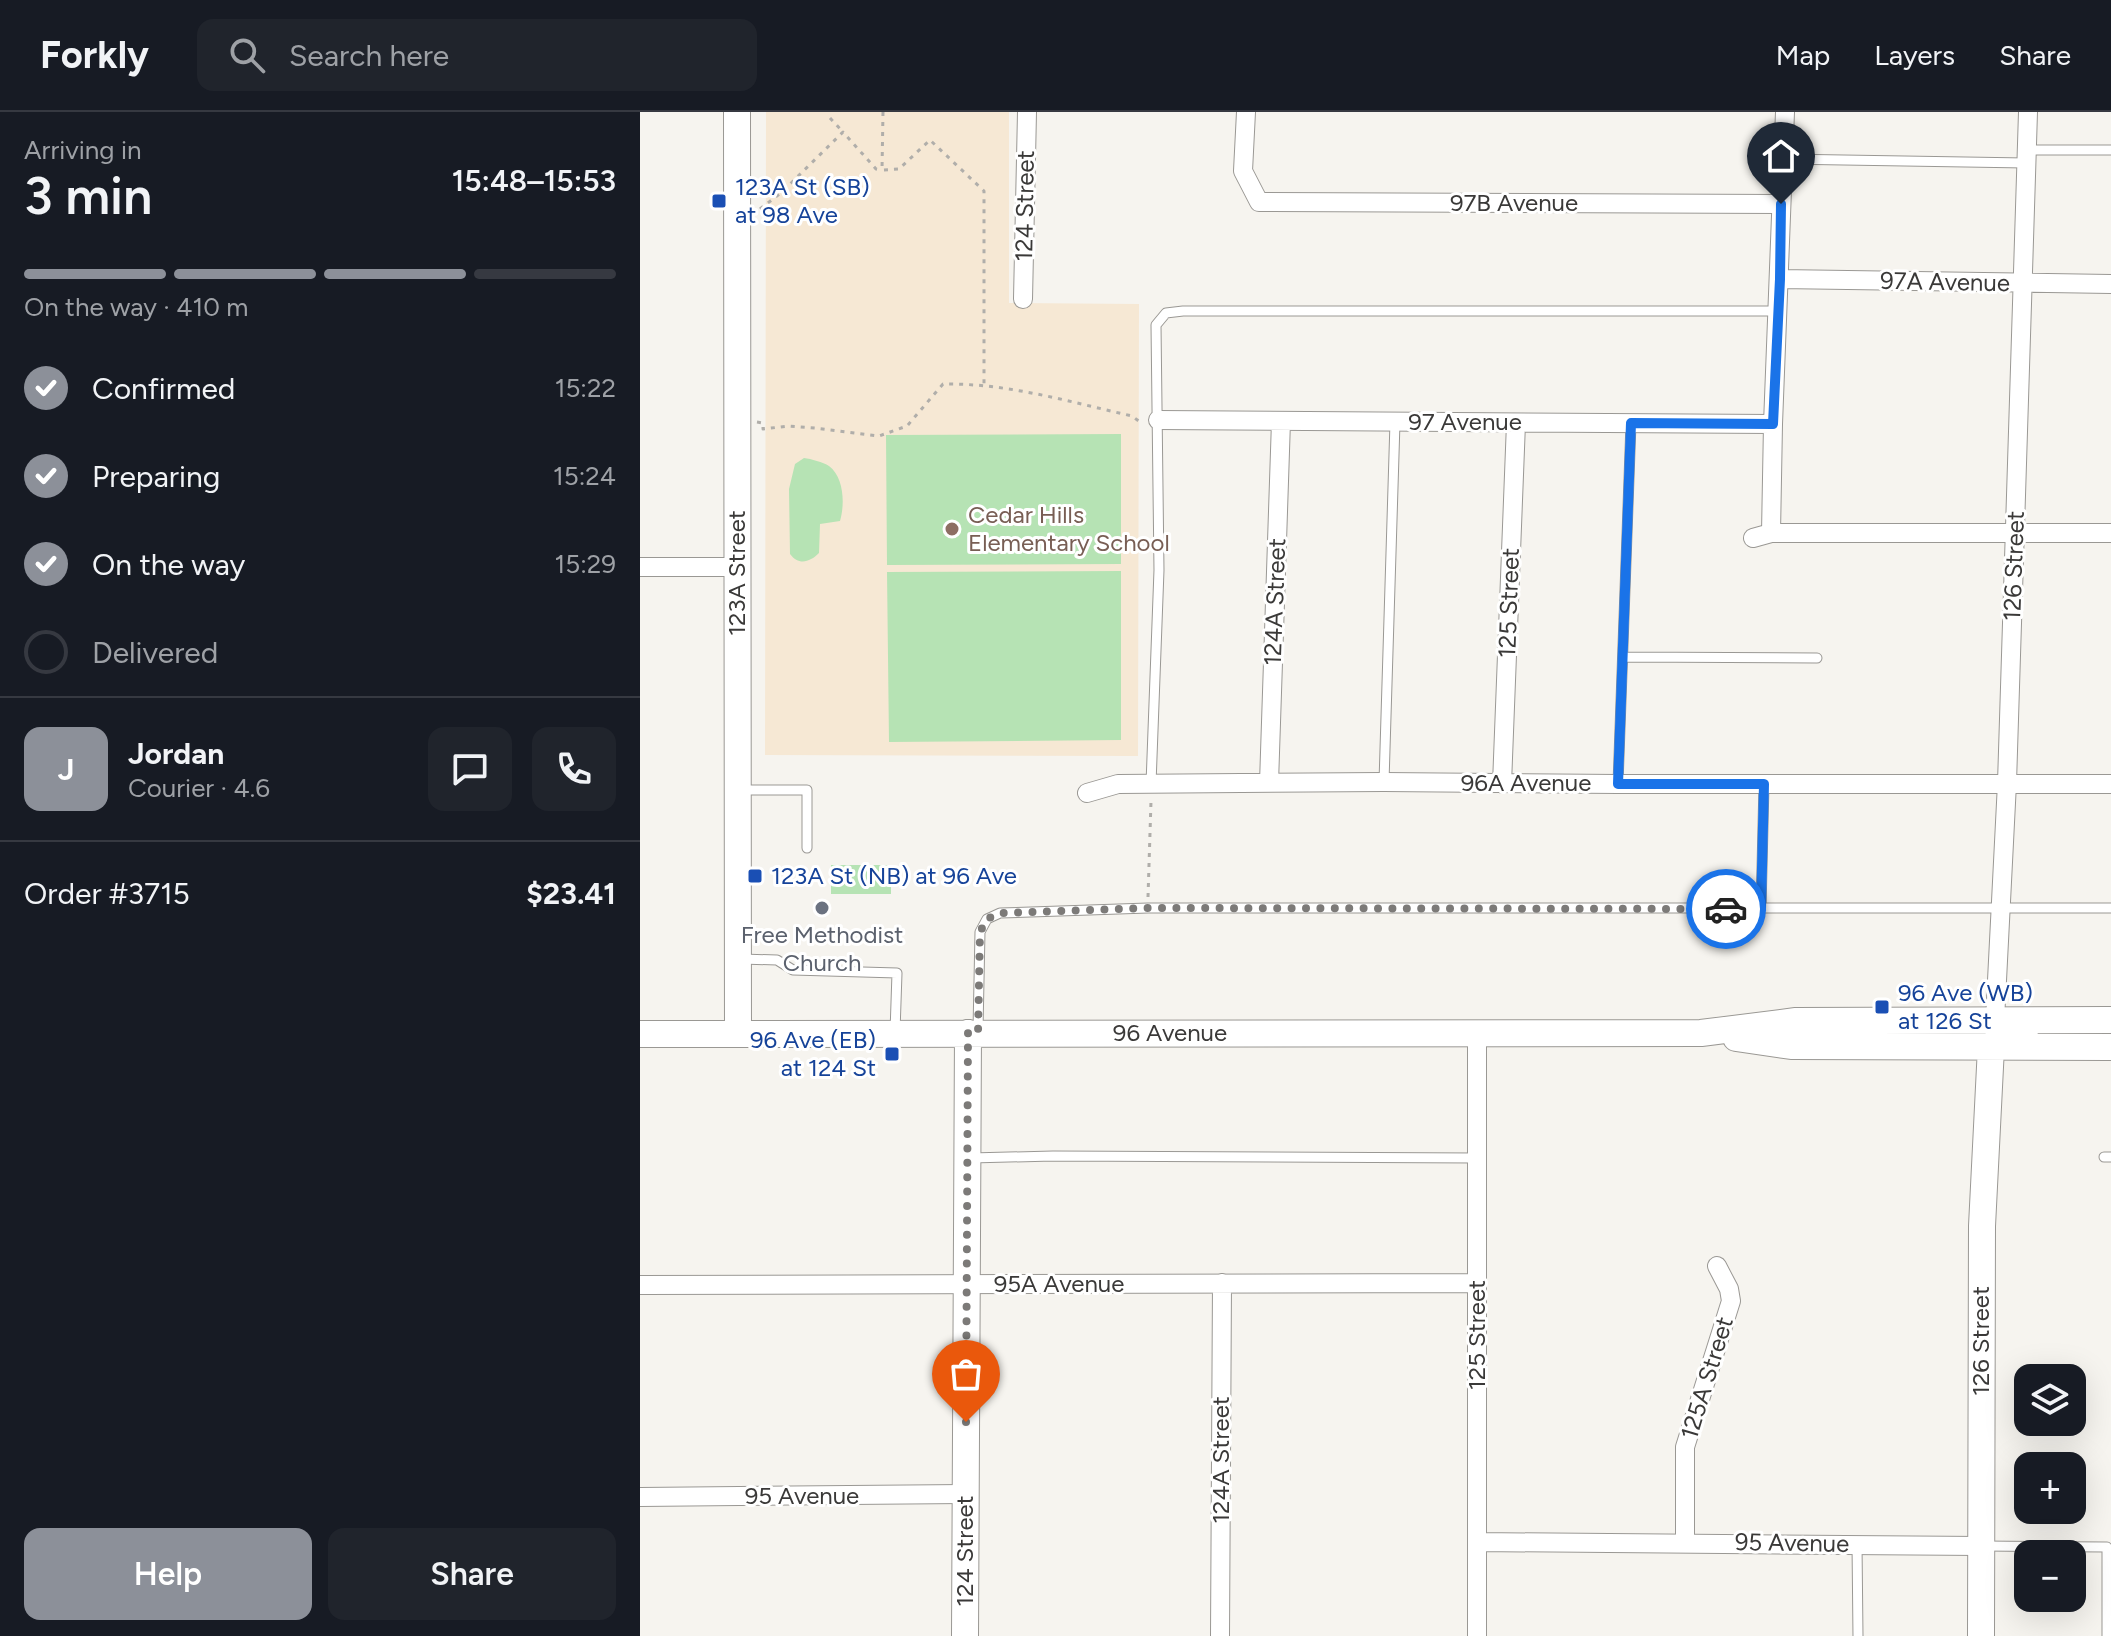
<!DOCTYPE html>
<html lang="en">
<head>
<meta charset="utf-8">
<style>
  body { margin:0; font-family:Figtree,sans-serif; background:#20242c; color:#f1f3f6; height:100vh; display:flex; flex-direction:column; font-size:30px; white-space:nowrap }
  * { box-sizing:border-box; margin:0 }
  p { font-size:26px; color:#9ea1a6 }
  .icon { flex:none; width:44px; height:44px; fill:none; stroke:currentColor; stroke-width:2; stroke-linecap:round; stroke-linejoin:round }
  .map { position:relative; flex:1; overflow:hidden }
  .drawer { display:flex; flex-direction:column; background:#171b24; width:640px }
  .drawer>* { flex:none }
  .fabs { position:absolute; left:1374px; top:1252px; display:grid; gap:16px }
  .fabs a { display:grid; place-items:center; width:72px; height:72px; border-radius:16px; background:#171b24; box-shadow:0 8px 32px #0002; font-size:40px }
  .pin { position:absolute; display:grid; place-items:center; width:68px; height:68px; color:#fff; margin:-82px -34px; border-radius:50% 50% 50% 0; rotate:-45deg; box-shadow:0 0 8px #0007 }
  .pin .icon { rotate:45deg }
  .courier { position:absolute; display:grid; place-items:center; width:80px; height:80px; margin:-40px; border:6px solid #1a73e8; border-radius:50%; background:#fff; color:#222; box-shadow:0 2px 10px #0007 }
  .summary em { font-style:normal; font-weight:600 }
  .summary div { display:flex; flex-direction:column-reverse }
  .summary { display:flex; align-items:center; justify-content:space-between; height:136px; padding:0 24px }
  h1 { font-size:52px; font-weight:600; line-height:60px }
  .bar { display:grid; grid-template-columns:repeat(4,1fr); gap:12px 8px; align-content:center; height:96px; padding:0 24px }
  .bar i { height:10px; border-radius:6px; background:#363941 }
  .bar .selected { background:#8c9099 }
  .bar p { grid-column:span 4 }
  .line { display:flex; align-items:center; gap:20px; padding:0 24px; border-top:2px solid #363941 }
  .line div { flex:1 }
  .round { display:grid; place-items:center; flex:none; width:84px; height:84px; border-radius:16px; background:#20242c }
  ol { padding:0 24px; list-style:none }
  li { display:flex; align-items:center; gap:24px; height:88px }
  li p { margin-inline-start:auto }
  li .icon { padding:8px; border-radius:50%; background:#8c9099; color:#fff; stroke-width:4 }
  li:last-child { color:#9ea1a6 }
  li i { width:44px; height:44px; border:4px solid #363941; border-radius:50% }
  .button { display:flex; gap:16px; margin-top:auto; padding:16px 24px }
  .button a { flex:1; height:92px; border-radius:16px; background:#8c9099; color:#fff; font-size:32px; font-weight:600; line-height:92px; text-align:center }
  .button a+a { background:#20242c; color:#f1f3f6 }
  header { display:flex; align-items:center; gap:48px; box-sizing:border-box; height:112px; padding:0 40px; background:#171b24; border-bottom:2px solid #363941 }
  header strong { font-size:38px }
  nav { display:flex; gap:44px; margin-inline-start:auto; font-size:28px }
  .search { width:560px; height:72px; background:#20242c; display:flex; align-items:center; gap:20px; box-sizing:border-box; padding:0 28px; border-radius:16px; color:#9ea1a6; font-size:30px }
  main { display:flex; flex:1; min-height:0 }
  .map>svg:first-child { display:block }
  .education { fill:#f6e8d4 }
  .green { fill:#b6e3b4 }
  .lines { fill:none; stroke-linecap:round; stroke-linejoin:round }
  .lane-casing { stroke:#9a9894; stroke-width:11 }
  .street-casing { stroke:#9a9894; stroke-width:20 }
  .secondary-casing { stroke:#9a9894; stroke-width:28 }
  .path { stroke:#b0aeaa; stroke-width:3; stroke-dasharray:4 6; stroke-linecap:butt }
  .lane { stroke:#fff; stroke-width:9 }
  .street { stroke:#fff; stroke-width:18 }
  .secondary { stroke:#fff; stroke-width:26 }
  .done { stroke:#7c7a78; stroke-width:8; stroke-dasharray:0 14.4 }
  .route { stroke:#1a73e8; stroke-width:10 }
  .transit-dot { fill:#1a4fb4; stroke:#fff; stroke-width:3 }
  .education-dot { fill:#8d6e63; stroke:#fff; stroke-width:3 }
  .worship-dot { fill:#6b7280; stroke:#fff; stroke-width:3 }
  .labels { text-anchor:middle; stroke-width:6; stroke-linejoin:round; paint-order:stroke }
  .transit-label { font-size:24px; fill:#164399; stroke:#fff; text-anchor:start }
  .street-label { font-size:24px; fill:#3a3938; stroke:#fff }
  .education-label { font-size:24px; fill:#785e54; stroke:#fff; text-anchor:start }
  .worship-label { font-size:24px; fill:#5b616d; stroke:#fff }
</style>
</head>
<body>
<header>
<strong>Forkly</strong>
<div class="search"><svg class="icon" aria-label="search" viewBox="0 0 24 24"><circle cx="10" cy="10" r="6"/><path d="M15 15l6 6"/></svg>Search here</div>
<nav><a>Map</a><a>Layers</a><a>Share</a></nav>
</header>
<main>
<section class="drawer">
<div class="summary"><div><h1>3 min</h1><p>Arriving in</p></div><em>15:48–15:53</em></div>
<div class="bar"><i class="selected"></i><i class="selected"></i><i class="selected"></i><i></i><p>On the way · 410 m</p></div>
<ol>
<li><svg class="icon" aria-label="check" viewBox="0 0 24 24"><path d="M5 12l5 5 9-10"/></svg>Confirmed<p>15:22</p></li>
<li><svg class="icon" aria-label="check" viewBox="0 0 24 24"><path d="M5 12l5 5 9-10"/></svg>Preparing<p>15:24</p></li>
<li><svg class="icon" aria-label="check" viewBox="0 0 24 24"><path d="M5 12l5 5 9-10"/></svg>On the way<p>15:29</p></li>
<li><i></i>Delivered</li>
</ol>
<div class="line" style="height:144px"><b class="round" style="background:#8c9099;color:#fff">J</b><div><b>Jordan</b><p>Courier · 4.6</p></div><a class="round"><svg class="icon" aria-label="chat" viewBox="0 0 24 24"><path d="M4 5h16v11H9l-5 4z"/></svg></a><a class="round"><svg class="icon" aria-label="phone" viewBox="0 0 24 24"><path d="M5 4h4l2 5-3 2q2 4 5 5l2-3 5 2v4C11 20 4 13 5 4z"/></svg></a></div>
<div class="line" style="height:104px"><div>Order #3715</div><b>$23.41</b></div>
<div class="button"><a>Help</a><a>Share</a></div>
</section>
<div class="map">
<svg width="1471" height="1524" viewBox="0 0 1471 1524">
  <rect width="100%" height="100%" fill="#f6f4ef"/>
  <path class="education" d="M 126,0 L 369,0 L 369,191 L 499,192 L 498,644 L 125,643 Z"/>
  <path class="green" d="M 481,322 L 481,452 L 247,453 L 246,323 Z
    M 164,346 C 171,347 183,350 189,354 C 204,365 205,392 200,409 L 180,412 L 179,441 C 170,450 159,454 150,442 L 149,377 L 155,352 Z
    M 481,459 L 481,628 L 249,630 L 247,460 Z
    M 191,753 L 251,753 L 251,782 L 191,782 Z"/>
  <g class="lines">
    <g class="lane-casing">
      <path id="lane" d="M 1387,38 L 1471,38
        M 1143,47 L 1386,51
        M 984,545 L 1177,546
        M 744,670 L 755,310
        M 511,672 L 519,458 L 516,213 L 526,201 L 543,199 L 1138,199
        M 978,672 L 991,311
        M 101,678 L 167,678 L 167,736
        M 1121,797 L 1124,672
        M 102,847 L 137,848 L 153,858 L 257,861 L 255,920
        M 338,918 L 340,820 L 347,807 L 360,801 L 508,796 L 1471,796
        M 1464,1045 L 1471,1045
        M 331,1046 L 413,1044 L 836,1046
        M 1217,1432 L 1218,1524
        M 1344,1434 L 1467,1435 L 1467,1524"/>
    </g>
    <g class="street-casing">
      <path id="street" d="M 606,0 L 603,59 L 619,90 L 1141,92
        M 1140,167 L 1471,172
        M 383,187 L 387,0
        M 518,308 L 1133,312
        M 1131,421 L 1133,312 L 1145,0
        M 1113,426 L 1131,421 L 1471,421
        M 0,455 L 97,455
        M 629,671 L 641,309
        M 862,672 L 876,311
        M 447,681 L 478,672 L 744,670 L 978,672 L 1471,672
        M 1355,908 L 1367,671 L 1388,0
        M 0,1173 L 837,1171
        M 0,1385 L 325,1382
        M 837,1430 L 1341,1434
        M 1045,1430 L 1045,1335 L 1091,1189 L 1089,1177 L 1077,1154
        M 580,1524 L 582,1171
        M 837,1524 L 837,921"/>
    </g>
    <g class="secondary-casing">
      <path id="secondary" d="M 97,0 L 98,922
        M 0,922 L 1061,921 L 1156,909 L 1471,908
        M 1096,926 L 1151,934 L 1471,935
        M 325,1524 L 328,921
        M 1341,1524 L 1342,1114 L 1351,935 L 1361,924 L 1390,911"/>
    </g>
    <path class="path" d="M 243,0 L 242,58 L 259,57 L 290,28 L 344,79 L 344,272
      M 190,6 L 203,20
      M 120,97 L 142,80 L 203,20 L 236,57 L 241,58
      M 117,310 L 123,311 L 123,317 L 149,314 L 175,316 L 239,324 L 267,314 L 303,272 C 368,271 430,290 492,304 L 500,310
      M 508,785 L 511,689"/>
    <use href="#lane" class="lane"/>
    <use href="#street" class="street"/>
    <use href="#secondary" class="secondary"/>
  </g>
  <g class="lines">
    <path class="done" d="M 326,1310 L 328,921 L 338,921 L 340,820 L 347,807 L 360,801 L 508,796 L 1086,797"/>
    <path class="route" d="M 1086,797 L 1121,797 L 1124,672 L 978,672 L 991,311 L 1133,312 L 1140,167 L 1141,92"/>
  </g>
  <g class="transit-dot">
    <rect x="71" y="81" width="16" height="16" rx="4"/>
    <rect x="107" y="756" width="16" height="16" rx="4"/>
    <rect x="1234" y="887" width="16" height="16" rx="4"/>
    <rect x="244" y="934" width="16" height="16" rx="4"/>
  </g>
  <circle class="education-dot" cx="312" cy="417" r="8"/>
  <circle class="worship-dot" cx="182" cy="796" r="8"/>
  <g class="labels">
    <g class="transit-label">
      <text x="95" y="83">123A St (SB)<tspan x="95" dy="28">at 98 Ave</tspan></text>
      <text x="131" y="772">123A St (NB) at 96 Ave</text>
      <text x="1258" y="889">96 Ave (WB)<tspan x="1258" dy="28">at 126 St</tspan></text>
      <text x="236" y="936" text-anchor="end">96 Ave (EB)<tspan x="236" dy="28">at 124 St</tspan></text>
    </g>
    <g class="street-label">
      <text x="874" y="99">97B Avenue</text>
      <text transform="translate(385 94) rotate(-89)" y="8">124 Street</text>
      <text transform="translate(1305 170) rotate(1)" y="8">97A Avenue</text>
      <text x="825" y="318">97 Avenue</text>
      <text transform="translate(1374 454) rotate(-88)" y="8">126 Street</text>
      <text transform="translate(97 461) rotate(-90)" y="8">123A Street</text>
      <text transform="translate(635 490) rotate(-88)" y="8">124A Street</text>
      <text transform="translate(869 491) rotate(-88)" y="8">125 Street</text>
      <text x="886" y="679">96A Avenue</text>
      <text x="530" y="929">96 Avenue</text>
      <text x="419" y="1180">95A Avenue</text>
      <text transform="translate(837 1223) rotate(-90)" y="8">125 Street</text>
      <text transform="translate(1341 1229) rotate(-90)" y="8">126 Street</text>
      <text transform="translate(1067 1266) rotate(-73)" y="8">125A Street</text>
      <text transform="translate(581 1348) rotate(-90)" y="8">124A Street</text>
      <text x="162" y="1392">95 Avenue</text>
      <text transform="translate(1152 1431) rotate(1)" y="8">95 Avenue</text>
      <text transform="translate(325 1439) rotate(-90)" y="8">124 Street</text>
    </g>
    <g class="education-label">
      <text x="328" y="411">Cedar Hills<tspan x="328" dy="28">Elementary School</tspan></text>
    </g>
    <g class="worship-label">
      <text x="182" y="831">Free Methodist<tspan x="182" dy="28">Church</tspan></text>
    </g>
  </g>
</svg>
<div class="fabs">
<a><svg class="icon" aria-label="layers" viewBox="0 0 24 24"><path d="M12 4l9 5-9 5-9-5zM3 14l9 5 9-5"/></svg></a>
<a>+</a>
<a>−</a>
</div>
<div class="pin" style="left:326px;top:1310px;background:#ea580c"><svg class="icon" aria-label="bag" viewBox="0 0 24 24"><path d="M5 8h14l-1 12H6zM9 8a3 3 0 0 1 6 0"/></svg></div>
<div class="pin" style="left:1141px;top:92px;background:#1f2937"><svg class="icon" aria-label="home" viewBox="0 0 24 24"><path d="M3 11l9-7 9 7M6 9v11h12V9"/></svg></div>
<div class="courier" style="left:1086px;top:797px"><svg class="icon" aria-label="car" viewBox="0 0 24 24"><path d="M5 17H2v-5l4-1 3-4h7l3 4 3 1v5h-3M9 17h6M6 11h13"/><circle cx="7" cy="17" r="2"/><circle cx="17" cy="17" r="2"/></svg></div>
</div>
</main>
</body>
</html>
